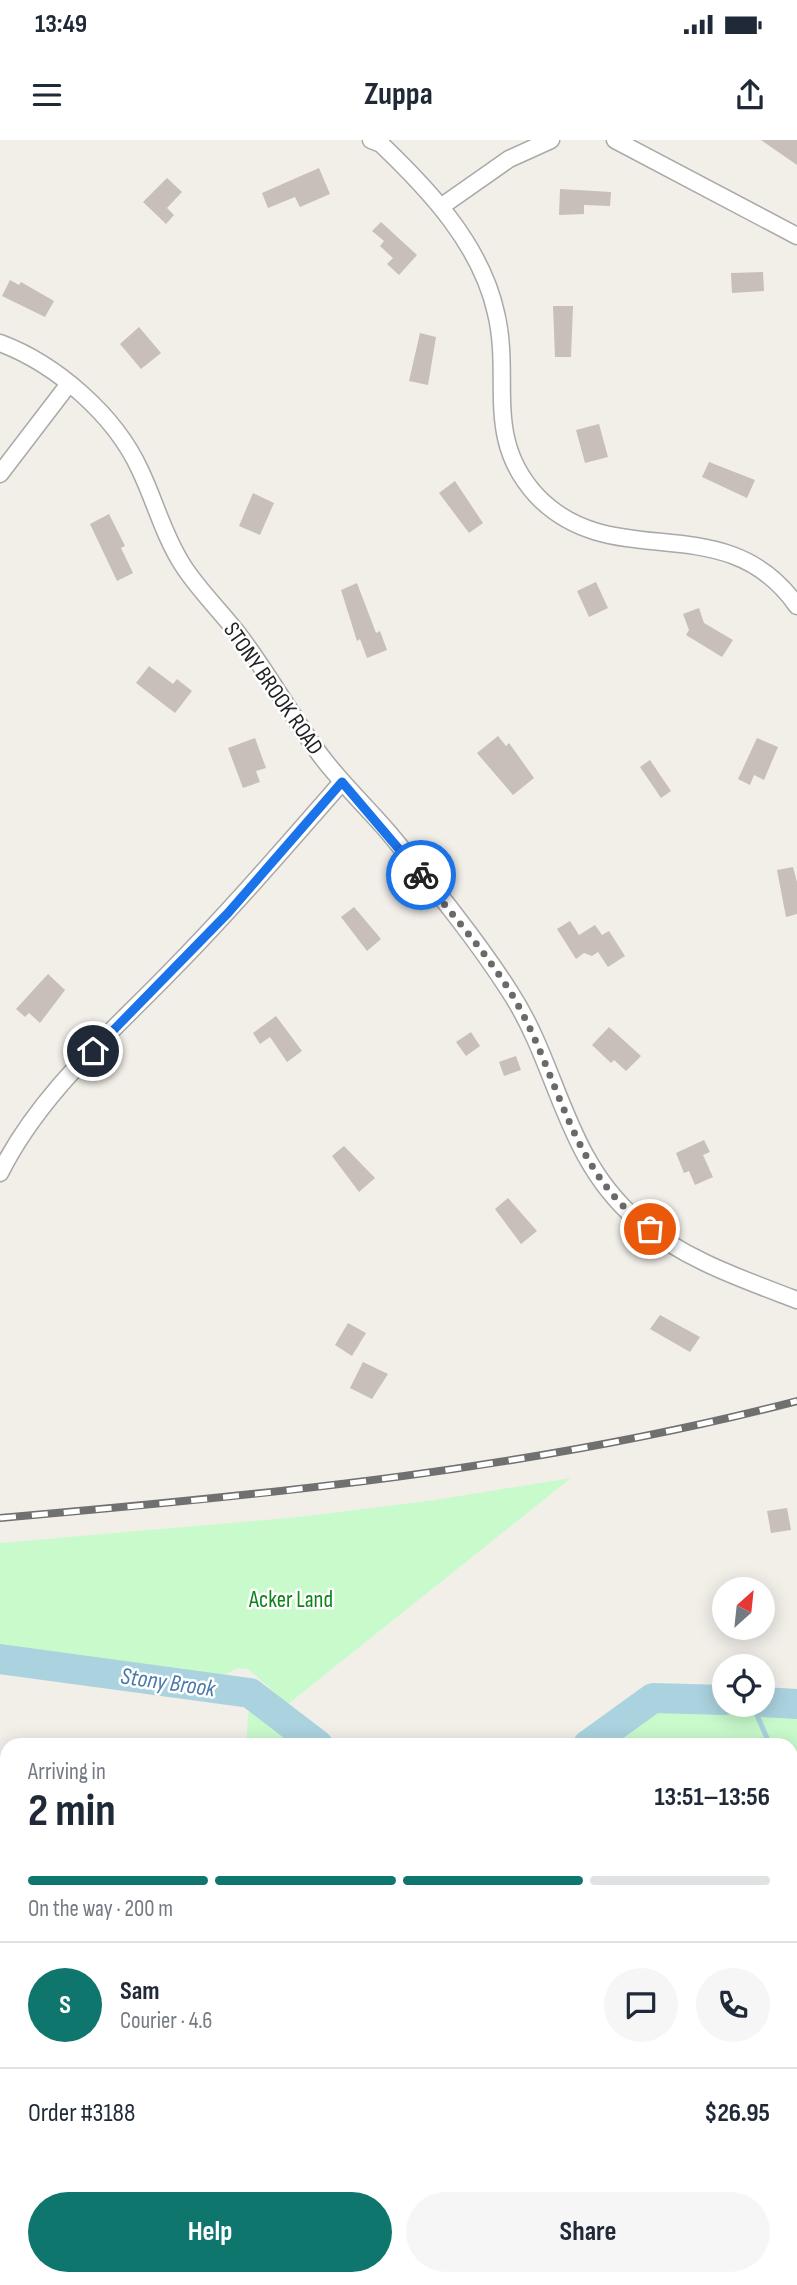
<!DOCTYPE html>
<html lang="en">
<head>
<meta charset="utf-8">
<style>
  body { margin:0; font-family:"Sofia Sans Condensed",sans-serif; background:#f6f6f7; color:#1f2937; height:100vh; display:flex; flex-direction:column; font-size:26px; white-space:nowrap }
  * { box-sizing:border-box; margin:0 }
  p { font-size:23px; color:#747a83 }
  .icon { flex:none; width:38px; height:38px; fill:none; stroke:currentColor; stroke-width:2; stroke-linecap:round; stroke-linejoin:round }
  .map { position:relative; flex:1; overflow:hidden }
  .sheet { position:absolute; left:0px; top:1598px; width:798px; height:548px; display:flex; flex-direction:column; background:#fff; border-radius:21px 21px 0 0; box-shadow:0 4px 18px #0003 }
  .sheet>* { flex:none }
  .needle { width:46px; rotate:27deg }
  .buttons { position:absolute; left:712px; top:1437px; display:grid; gap:14px }
  .buttons a { display:grid; place-items:center; width:63px; height:63px; border-radius:50%; background:#fff; box-shadow:0 4px 18px #0003; font-size:35px }
  .pin { position:absolute; display:grid; place-items:center; width:60px; height:60px; color:#fff; margin:-30px; border:4px solid #fff; border-radius:50%; box-shadow:0 2px 7px #0007 }
  .courier { position:absolute; display:grid; place-items:center; width:70px; height:70px; margin:-35px; border:5px solid #1a73e8; border-radius:50%; background:#fff; color:#222; box-shadow:0 2px 9px #0007 }
  .overview em { font-style:normal; font-weight:700 }
  .overview div { display:flex; flex-direction:column-reverse }
  .overview { display:flex; align-items:center; justify-content:space-between; height:119px; padding:0 28px }
  h1 { font-size:46px; font-weight:700; line-height:52px }
  .bar { display:grid; grid-template-columns:repeat(4,1fr); gap:10px 7px; align-content:center; height:84px; padding:0 28px }
  .bar i { height:9px; border-radius:5px; background:#e0e1e3 }
  .bar .active { background:#0f766e }
  .bar p { grid-column:span 4 }
  .line { display:flex; align-items:center; gap:18px; padding:0 28px; border-top:2px solid #e0e1e3 }
  .line div { flex:1 }
  .round { display:grid; place-items:center; flex:none; width:74px; height:74px; border-radius:37px; background:#f6f6f7 }
  .cta { display:flex; gap:14px; margin-top:auto; padding:14px 28px }
  .cta a { flex:1; height:80px; border-radius:42px; background:#0f766e; color:#fff; font-size:28px; font-weight:700; line-height:80px; text-align:center }
  .cta a+a { background:#f6f6f7; color:#1f2937 }
  .status { display:flex; justify-content:space-between; align-items:center; height:49px; padding:0 35px; background:#fff; direction:ltr }
  .status svg { height:19px; fill:currentColor }
  header { display:flex; justify-content:space-between; align-items:center; height:91px; padding:0 28px; background:#fff; font-size:32px; font-weight:700 }
  .map>svg:first-child { display:block }
  .park { fill:#c8facc }
  .lines { fill:none; stroke-linecap:round; stroke-linejoin:round }
  .stream { stroke:#aad3df; stroke-width:5 }
  .river { stroke:#aad3df; stroke-width:30 }
  .building { fill:#c7bfb8 }
  .street-casing { stroke:#a9a9a9; stroke-width:19 }
  .street { stroke:#fff; stroke-width:16 }
  .rail-casing { stroke:#707070; stroke-width:8 }
  .rail { stroke:#fff; stroke-width:5; stroke-dasharray:16; stroke-linecap:butt }
  .done { stroke:#6b6a68; stroke-width:7; stroke-dasharray:0 12.6 }
  .route { stroke:#1a73e8; stroke-width:9 }
  .labels { text-anchor:middle; stroke-width:5; stroke-linejoin:round; paint-order:stroke }
  .street-label { font-size:23px; fill:#222; stroke:#fff }
  .park-label { font-size:23px; fill:#0c8416; stroke:#fff }
  .water-label { font-size:24px; font-style:italic; fill:#4a7aab; stroke:#fff }
</style>
</head>
<body>
<div class="status"><b>13:49</b><svg viewBox="0 0 49 12"><path d="M0 12V9h3v3zM5 12V6h3v6zM10 12V3h3v9zM15 12V0h3v12zM26 1h20v11H26zM47 4h2v5h-2z"/></svg></div>
<header><svg class="icon" aria-label="menu" viewBox="0 0 24 24"><path d="M4 6h16M4 12h16M4 18h16"/></svg>Zuppa<svg class="icon" aria-label="share" viewBox="0 0 24 24"><path d="M12 15V3M7 8l5-5 5 5M5 13v7h14v-7"/></svg></header>
<div class="map">
<svg width="797" height="2145" viewBox="0 0 797 2145">
  <rect width="100%" height="100%" fill="#f2efe9"/>
  <path class="park" d="M 571,1338 L 288,1564 L 248,1529 L 238,1528 L 217,1538 L 152,1525 L 0,1509 L 0,1403 L 299,1377 L 435,1360 Z
    M 250,1553 L 318,1605 L 246,1605 Z
    M 653,1558 L 724,1560 L 724,1564 L 763,1564 L 763,1560 L 797,1560 L 797,2145 L 773,2145 L 772,2139 L 791,2138 L 791,1605 L 588,1605 Z
    M 196,2138 L 435,2138 L 445,2145 L 192,2145 Z"/>
  <g class="lines">
    <path class="stream" d="M 752,1564 L 770,1605
      M 791,1651 L 797,1664"/>
    <path class="river" d="M 0,1519 L 250,1553 L 318,1605
      M 763,1562 L 797,1564
      M 588,1605 L 653,1558 L 724,1560"/>
  </g>
  <path class="building" d="M 761,0 L 797,0 L 797,25 Z
    M 319,28 L 330,54 L 300,67 L 295,57 L 268,68 L 262,53 Z
    M 167,38 L 182,52 L 167,68 L 174,75 L 166,84 L 143,62 Z
    M 560,49 L 611,52 L 610,66 L 584,65 L 584,74 L 559,75 Z
    M 381,82 L 417,115 L 399,135 L 387,124 L 393,118 L 380,106 L 384,101 L 372,91 Z
    M 763,132 L 764,151 L 732,153 L 731,133 Z
    M 10,140 L 19,145 L 21,142 L 54,161 L 45,177 L 2,156 Z
    M 553,166 L 573,166 L 571,217 L 555,217 Z
    M 139,187 L 161,213 L 141,229 L 120,204 Z
    M 420,193 L 436,197 L 428,245 L 409,241 Z
    M 599,284 L 608,317 L 585,323 L 576,290 Z
    M 709,322 L 755,340 L 747,358 L 702,337 Z
    M 455,341 L 483,383 L 469,393 L 439,353 Z
    M 253,353 L 274,363 L 260,395 L 239,386 Z
    M 109,374 L 125,406 L 121,408 L 133,433 L 117,441 L 90,384 Z
    M 596,442 L 608,468 L 589,477 L 577,451 Z
    M 357,443 L 376,493 L 380,491 L 387,510 L 367,518 L 360,499 L 357,501 L 341,450 Z
    M 699,468 L 704,483 L 733,500 L 722,517 L 686,495 L 689,490 L 683,474 Z
    M 149,526 L 173,544 L 177,539 L 192,551 L 175,573 L 136,543 Z
    M 498,596 L 506,606 L 509,603 L 534,638 L 513,655 L 477,613 Z
    M 255,598 L 266,628 L 256,631 L 260,642 L 243,648 L 228,608 Z
    M 757,598 L 778,607 L 764,640 L 754,635 L 750,645 L 738,639 Z
    M 650,620 L 671,651 L 661,658 L 640,627 Z
    M 793,727 L 797,742 L 797,774 L 786,777 L 777,730 Z
    M 354,767 L 381,799 L 367,811 L 341,777 Z
    M 570,781 L 579,795 L 595,785 L 602,795 L 609,791 L 625,816 L 608,827 L 598,812 L 592,816 L 584,813 L 576,819 L 557,789 Z
    M 48,834 L 65,850 L 40,883 L 29,873 L 25,877 L 16,869 Z
    M 276,876 L 302,911 L 287,922 L 270,897 L 260,904 L 253,893 Z
    M 609,887 L 641,916 L 626,931 L 614,920 L 611,923 L 592,905 Z
    M 471,892 L 480,906 L 466,916 L 456,902 Z
    M 516,916 L 521,930 L 504,936 L 499,922 Z
    M 704,1000 L 710,1012 L 703,1015 L 713,1037 L 695,1045 L 689,1031 L 684,1033 L 676,1013 Z
    M 344,1006 L 375,1038 L 359,1052 L 332,1016 Z
    M 508,1058 L 537,1091 L 521,1104 L 495,1069 Z
    M 660,1175 L 700,1197 L 690,1212 L 650,1189 Z
    M 348,1183 L 366,1193 L 352,1216 L 335,1205 Z
    M 363,1222 L 388,1234 L 372,1259 L 350,1248 Z
    M 787,1368 L 791,1390 L 771,1393 L 767,1371 Z"/>
  <g class="lines">
    <g class="street-casing">
      <path id="street" d="M 371,0 L 381,4 C 430,51 481,105 496,173 C 512,239 483,298 537,356 C 613,436 726,364 797,466
        M 615,0 L 797,96
        M 442,66 L 509,19 L 551,0
        M 0,203 C 56,224 115,275 140,330 C 155,361 163,394 182,424 C 198,450 223,473 242,499 C 270,537 293,578 321,616 C 342,644 367,667 389,693 C 431,744 475,797 510,852 C 559,927 564,1018 637,1080 C 683,1119 742,1139 797,1160
        M 0,334 L 68,245
        M 0,1033 C 40,953 110,894 171,831 C 231,770 286,706 342,642
        M 791,2009 L 797,2007"/>
    </g>
    <use href="#street" class="street"/>
    <g class="rail-casing">
      <path id="rail" d="M 0,1378 C 267,1355 536,1329 797,1261"/>
    </g>
    <use href="#rail" class="rail"/>
  </g>
  <g class="lines">
    <path class="done" d="M 421,735 C 451,774 486,812 511,853 C 560,933 568,1031 650,1089"/>
    <path class="route" d="M 93,911 L 228,773 L 342,642 L 421,735"/>
  </g>
  <g class="labels">
    <g class="street-label">
      <text transform="translate(274 548) rotate(55)" y="8">STONY BROOK ROAD</text>
    </g>
    <g class="park-label">
      <text x="291" y="1467">Acker Land</text>
    </g>
    <g class="water-label">
      <text transform="translate(168 1542) rotate(8)" y="8">Stony Brook</text>
    </g>
  </g>
</svg>
<div class="buttons">
<a><svg class="needle" viewBox="-14 -14 28 28"><path d="M0-13l5 13h-10z" fill="#e53935"/><path d="M0 13l5-13h-10z" fill="#747a83"/></svg></a>
<a><svg class="icon" aria-label="locate" viewBox="0 0 24 24"><circle cx="12" cy="12" r="6"/><path d="M12 2v4M12 18v4M2 12h4M18 12h4"/></svg></a>
</div>
<div class="pin" style="left:650px;top:1089px;background:#ea580c"><svg class="icon" aria-label="bag" viewBox="0 0 24 24"><path d="M5 8h14l-1 12H6zM9 8a3 3 0 0 1 6 0"/></svg></div>
<div class="pin" style="left:93px;top:911px;background:#1f2937"><svg class="icon" aria-label="home" viewBox="0 0 24 24"><path d="M3 11l9-7 9 7M6 9v11h12V9"/></svg></div>
<div class="courier" style="left:421px;top:735px"><svg class="icon" aria-label="bike" viewBox="0 0 24 24"><circle cx="6" cy="16" r="4"/><circle cx="18" cy="16" r="4"/><path d="M6 16l4-8h5l3 8M10 8l3 8H6M13 5h3"/></svg></div>
<section class="sheet">
<div class="overview"><div><h1>2 min</h1><p>Arriving in</p></div><em>13:51–13:56</em></div>
<div class="bar"><i class="active"></i><i class="active"></i><i class="active"></i><i></i><p>On the way · 200 m</p></div>
<div class="line" style="height:126px"><b class="round" style="background:#0f766e;color:#fff">S</b><div><b>Sam</b><p>Courier · 4.6</p></div><a class="round"><svg class="icon" aria-label="chat" viewBox="0 0 24 24"><path d="M4 5h16v11H9l-5 4z"/></svg></a><a class="round"><svg class="icon" aria-label="phone" viewBox="0 0 24 24"><path d="M5 4h4l2 5-3 2q2 4 5 5l2-3 5 2v4C11 20 4 13 5 4z"/></svg></a></div>
<div class="line" style="height:91px"><div>Order #3188</div><b>$26.95</b></div>
<div class="cta"><a>Help</a><a>Share</a></div>
</section>
</div>
</body>
</html>
